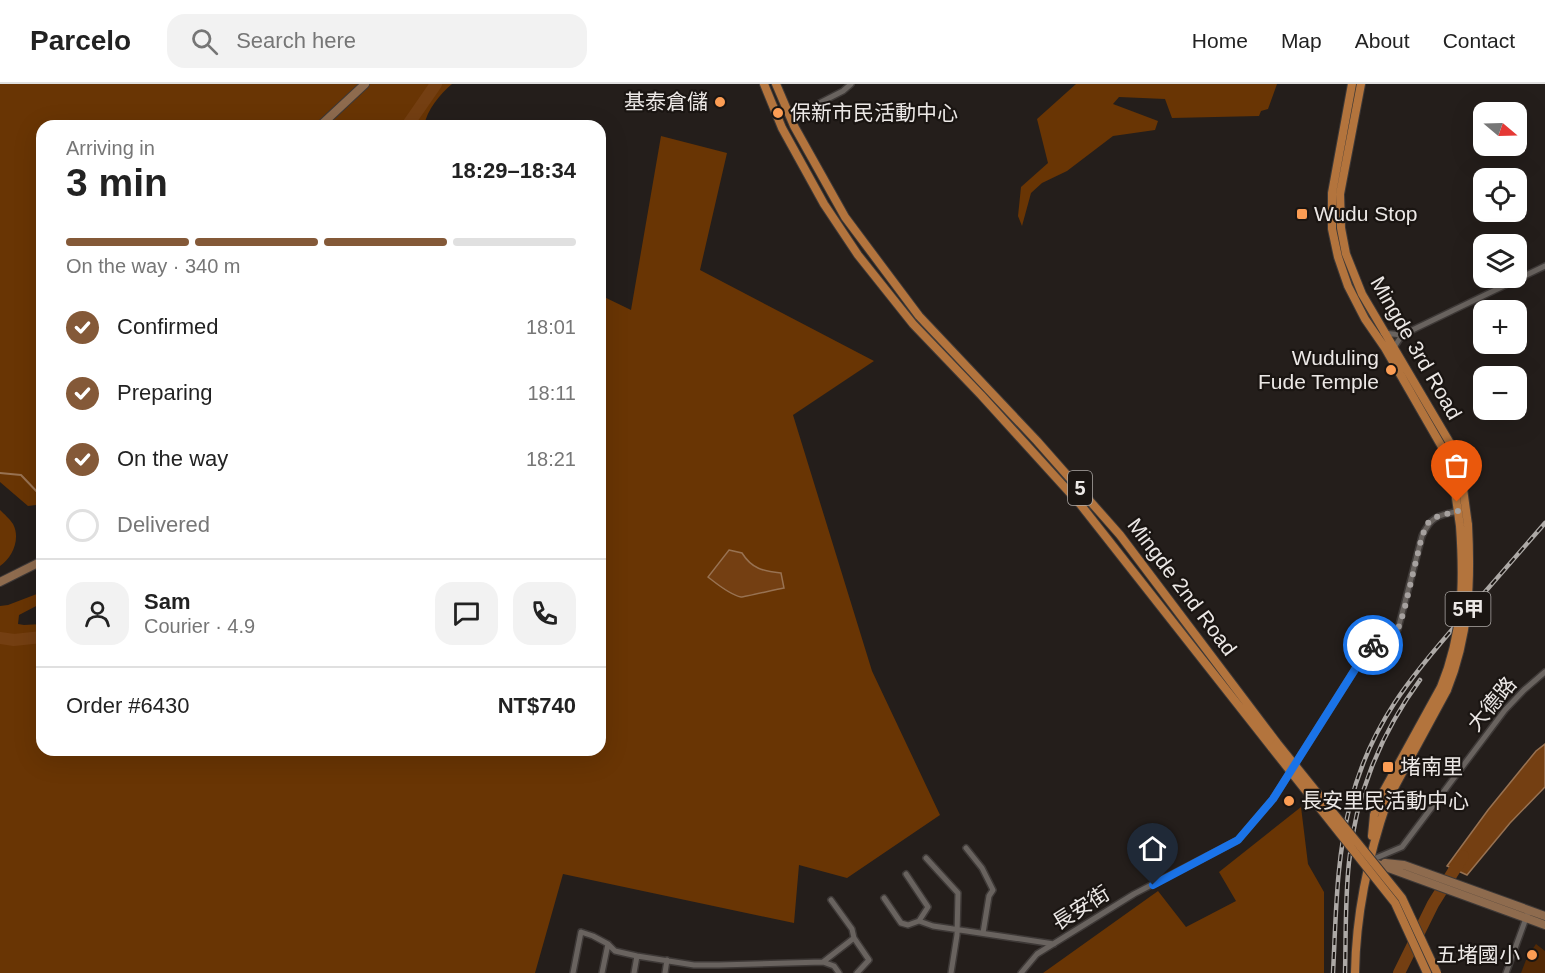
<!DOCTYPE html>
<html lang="en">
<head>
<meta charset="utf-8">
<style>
  body { margin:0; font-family:Arial,"Noto Sans TC",sans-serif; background:#f2f2f2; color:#222; height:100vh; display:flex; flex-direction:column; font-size:22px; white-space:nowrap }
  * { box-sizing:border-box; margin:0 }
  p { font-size:20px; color:#767676 }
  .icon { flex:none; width:33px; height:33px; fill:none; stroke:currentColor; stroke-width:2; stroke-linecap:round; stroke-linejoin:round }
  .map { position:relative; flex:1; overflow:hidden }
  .sheet { position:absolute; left:36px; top:36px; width:570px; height:636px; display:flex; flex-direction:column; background:#fff; border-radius:18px; box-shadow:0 6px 24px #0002 }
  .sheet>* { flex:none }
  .needle { width:39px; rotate:109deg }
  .fabs { position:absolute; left:1473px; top:18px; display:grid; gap:12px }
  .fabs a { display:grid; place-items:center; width:54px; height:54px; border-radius:12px; background:#fff; box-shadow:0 6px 24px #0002; font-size:30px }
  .pin { position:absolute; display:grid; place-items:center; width:51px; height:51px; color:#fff; margin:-62px -26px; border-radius:50% 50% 50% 0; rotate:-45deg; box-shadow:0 0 6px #0007 }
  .pin .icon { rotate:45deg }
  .courier { position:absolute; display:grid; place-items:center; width:60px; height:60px; margin:-30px; border:4px solid #1a73e8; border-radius:50%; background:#fff; color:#222; box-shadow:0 2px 8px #0007 }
  .overview em { font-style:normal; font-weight:700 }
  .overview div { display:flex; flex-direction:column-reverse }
  .overview { display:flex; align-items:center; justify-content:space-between; height:102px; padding:0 30px }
  h1 { font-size:39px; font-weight:700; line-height:45px }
  .bar { display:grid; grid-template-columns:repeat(4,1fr); gap:9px 6px; align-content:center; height:72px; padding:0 30px }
  .bar i { height:8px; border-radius:4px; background:#e0e0e0 }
  .bar .active { background:#845938 }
  .bar p { grid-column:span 4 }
  .line { display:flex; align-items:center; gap:15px; padding:0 30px; border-top:2px solid #e0e0e0 }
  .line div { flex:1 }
  .round { display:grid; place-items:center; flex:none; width:63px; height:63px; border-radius:18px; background:#f2f2f2 }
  ol { padding:0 30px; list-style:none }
  li { display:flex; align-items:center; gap:18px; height:66px }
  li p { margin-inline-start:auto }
  li .icon { padding:6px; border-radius:50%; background:#845938; color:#fff; stroke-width:4 }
  li:last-child { color:#767676 }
  li i { width:33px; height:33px; border:3px solid #e0e0e0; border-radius:50% }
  header { display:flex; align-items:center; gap:36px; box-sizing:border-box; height:84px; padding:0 30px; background:#fff; border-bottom:2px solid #e0e0e0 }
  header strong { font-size:28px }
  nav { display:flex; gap:33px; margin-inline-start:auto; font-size:21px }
  .search { width:420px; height:54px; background:#f2f2f2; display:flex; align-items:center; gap:15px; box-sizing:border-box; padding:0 21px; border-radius:18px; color:#767676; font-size:22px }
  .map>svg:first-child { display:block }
  .green { fill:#522905 }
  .forest { fill:#693504 }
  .water { fill:#743f12; stroke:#987252; stroke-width:1.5 }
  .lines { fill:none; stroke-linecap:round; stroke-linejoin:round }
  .stream { stroke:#987252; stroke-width:2 }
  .river { stroke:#743f12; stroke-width:12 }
  .street-casing { stroke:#3e3937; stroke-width:8 }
  .secondary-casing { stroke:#3e3937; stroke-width:10 }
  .primary-casing { stroke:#3e3937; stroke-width:10 }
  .street { stroke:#69635f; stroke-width:5 }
  .secondary { stroke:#8e6b4e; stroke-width:8 }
  .primary { stroke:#b3743d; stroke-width:8 }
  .rail-casing { stroke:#ada9a6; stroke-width:4.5 }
  .rail { stroke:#1a1512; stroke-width:2; stroke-dasharray:7; stroke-linecap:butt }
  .primary-bridge-casing { stroke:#3e3937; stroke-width:10; stroke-linecap:butt }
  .primary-bridge { stroke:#b3743d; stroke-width:8 }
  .done { stroke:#a6a19f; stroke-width:6; stroke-dasharray:0 10.8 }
  .route { stroke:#1a73e8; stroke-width:8 }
  .poi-dot { fill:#fc9d54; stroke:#1a1512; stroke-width:2 }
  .labels { text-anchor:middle; stroke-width:4.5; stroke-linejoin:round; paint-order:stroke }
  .shield { fill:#1a1512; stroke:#ada9a6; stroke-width:1.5 }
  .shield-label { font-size:20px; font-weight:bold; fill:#ece8e6 }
  .poi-label { font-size:21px; fill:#ece8e6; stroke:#1a1512; text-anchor:start }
  .street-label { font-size:21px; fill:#ece8e6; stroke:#1a1512 }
</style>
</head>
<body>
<header>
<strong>Parcelo</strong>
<div class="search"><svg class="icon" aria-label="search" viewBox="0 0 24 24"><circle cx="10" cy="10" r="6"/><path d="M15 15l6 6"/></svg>Search here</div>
<nav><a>Home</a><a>Map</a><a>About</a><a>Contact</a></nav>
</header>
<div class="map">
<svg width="1545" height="889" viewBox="0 0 1545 889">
  <rect width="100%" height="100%" fill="#241e1b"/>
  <path class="green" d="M 1536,860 L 1545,867 L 1545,889 L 1521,889 L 1526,876 L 1538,871 L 1532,866 Z"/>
  <path class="forest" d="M 0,0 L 452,0 C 440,10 427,26 424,42 L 42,42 L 42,426 L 36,421 L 28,422 L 0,398 Z
    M 1076,0 L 1277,0 L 1268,25 L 1261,27 L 1259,32 L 1172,34 L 1165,15 L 1119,13 L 1113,20 L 1158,37 L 1155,46 L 1113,52 L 1067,87 L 1042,99 L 1031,109 L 1022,142 L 1018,132 L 1021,103 L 1048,79 L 1037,35 Z
    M 661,52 L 727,69 L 700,186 L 874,277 L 793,331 L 872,587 L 940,731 L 847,794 L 799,781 L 794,839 L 563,790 L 535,889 L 0,889 L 0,522 L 8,521 L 42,508 L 42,519 L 19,531 L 18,540 L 24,541 L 42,540 L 42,666 L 600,666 L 600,211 L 631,226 Z
    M 0,426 C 4,430 10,435 13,440 C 21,455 12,474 0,482 Z
    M 1301,723 L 1308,780 L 1324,808 L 1324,889 L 1043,889 L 1158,807 L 1186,843 L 1236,817 L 1219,788 Z"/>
  <path class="water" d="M 729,466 L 742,469 C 752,485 763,487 781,489 L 784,504 C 777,505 745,513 741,513 C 730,511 717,500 708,493 Z
    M 1545,660 L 1545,703 L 1510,739 L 1467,791 L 1447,782 L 1488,726 L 1536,667 Z"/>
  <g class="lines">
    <path class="stream" d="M 0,389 L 21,391 L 42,413"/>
    <path class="river" d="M 407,42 L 436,0
      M 0,554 L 14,556 L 42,553
      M 1399,889 L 1433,820 L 1463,772"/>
    <g class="street-casing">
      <path id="street" d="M 796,31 L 843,7 L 851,0
        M 1383,249 L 1402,251
        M 1393,265 L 1402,251 L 1545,182
        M 966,764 L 982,784 L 993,806 L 989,812 L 983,849
        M 926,774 L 958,809 L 957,851 L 951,889
        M 1369,777 L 1402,763 L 1505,626 L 1524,606 L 1545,588
        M 906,790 L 928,823 L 919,837
        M 884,814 L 901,839 L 908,841 L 919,837
        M 831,816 L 852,845 L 854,854 L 869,876 L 857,889
        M 919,837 L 933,842 L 1054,860
        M 823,878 L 834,882 L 839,889
        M 573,889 L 581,848 L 593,852 L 608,860 L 615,867 L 637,872 L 694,881 L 719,881 L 823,878 L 854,854
        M 602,889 L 608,860
        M 634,889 L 637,872
        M 665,889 L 667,876
        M 1021,889 L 1037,870 L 1134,810 L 1238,756 L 1273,715 L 1366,568 L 1377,558 L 1398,545 L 1422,452 C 1431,432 1439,431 1459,427
        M 1506,889 L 1529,826"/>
    </g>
    <g class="secondary-casing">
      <path id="secondary" d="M 320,42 L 365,0
        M 0,498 L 42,477
        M 1372,778 L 1545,841
        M 1385,779 L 1404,781 L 1545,832"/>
    </g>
    <g class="primary-casing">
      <path id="primary" d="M 764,0 L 782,44 L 824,120 L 858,171 L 913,240 L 981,311 L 1080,420 L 1272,664
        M 776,0 L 794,42 L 845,133 L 919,232 L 1037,357 L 1120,451 L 1277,659
        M 1352,0 L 1332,109 L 1332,145 L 1338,173 L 1348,202 L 1365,235 L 1385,264 L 1442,363 L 1453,393 L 1460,442
        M 1361,0 L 1340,110 L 1341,144 L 1346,170 L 1362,210 L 1450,359 L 1461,390 L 1468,441
        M 1372,752 L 1374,731 L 1381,712 L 1441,603
        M 1355,889 C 1356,829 1368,772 1388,715 L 1447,606"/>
    </g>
    <use href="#street" class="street"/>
    <use href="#secondary" class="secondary"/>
    <use href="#primary" class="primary"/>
    <g class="rail-casing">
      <path id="rail" d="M 1333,889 C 1336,833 1336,776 1350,721 C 1369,642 1411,592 1464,532 C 1491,501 1518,470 1545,439
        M 1345,889 C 1346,852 1345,815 1349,778 C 1355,712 1381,649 1420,596"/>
    </g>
    <use href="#rail" class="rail"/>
    <g class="primary-bridge-casing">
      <path id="primary-bridge" d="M 1441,603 C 1463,549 1464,499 1460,442
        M 1447,606 C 1469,552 1471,498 1468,441
        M 1277,659 L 1402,814 L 1437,889
        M 1272,664 L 1395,819 L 1427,889"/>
    </g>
    <use href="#primary-bridge" class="primary-bridge"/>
  </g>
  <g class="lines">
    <path class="done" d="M 1373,561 L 1398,545 L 1404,527 L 1422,452 L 1428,439 L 1438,432 L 1458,427 L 1457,418"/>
    <path class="route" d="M 1153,801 L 1238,756 L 1273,715 L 1366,568 L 1373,561"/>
  </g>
  <g class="poi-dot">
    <circle cx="720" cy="18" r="6"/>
    <circle cx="778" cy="29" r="6"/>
    <rect x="1296" y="124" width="12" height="12" rx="3"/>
    <circle cx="1391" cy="286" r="6"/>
    <rect x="1382" y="677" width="12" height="12" rx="3"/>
    <circle cx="1289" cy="717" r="6"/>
    <circle cx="1532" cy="871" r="6"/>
  </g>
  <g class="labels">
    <g class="shield">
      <rect x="1068" y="387" width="24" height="34" rx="4.5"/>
      <rect x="1445.5" y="508" width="45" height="34" rx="4.5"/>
    </g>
    <g class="shield-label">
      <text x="1080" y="411">5</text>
      <text x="1468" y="532">5甲</text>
    </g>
    <g class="poi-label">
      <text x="708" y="25" text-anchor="end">基泰倉儲</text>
      <text x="790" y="36">保新市民活動中心</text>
      <text x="1314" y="137">Wudu Stop</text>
      <text x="1379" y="281" text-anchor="end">Wuduling<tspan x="1379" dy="24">Fude Temple</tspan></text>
      <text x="1400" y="690">堵南里</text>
      <text x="1301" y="724">長安里民活動中心</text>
      <text x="1520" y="878" text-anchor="end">五堵國小</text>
    </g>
    <g class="street-label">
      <text transform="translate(1416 264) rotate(60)" y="7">Mingde 3rd Road</text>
      <text transform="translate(1182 503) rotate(53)" y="7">Mingde 2nd Road</text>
      <text transform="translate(1492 620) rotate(-50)" y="7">大德路</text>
      <text transform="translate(1081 824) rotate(-32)" y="7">長安街</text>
    </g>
  </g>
</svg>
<div class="fabs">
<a><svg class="needle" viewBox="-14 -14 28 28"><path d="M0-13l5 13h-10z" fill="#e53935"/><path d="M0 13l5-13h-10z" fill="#767676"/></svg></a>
<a><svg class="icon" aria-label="locate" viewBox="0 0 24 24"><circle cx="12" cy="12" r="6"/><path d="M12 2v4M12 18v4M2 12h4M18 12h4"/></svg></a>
<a><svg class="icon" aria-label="layers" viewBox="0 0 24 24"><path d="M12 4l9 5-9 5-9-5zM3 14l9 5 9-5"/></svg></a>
<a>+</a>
<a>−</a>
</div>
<div class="pin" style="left:1457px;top:418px;background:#ea580c"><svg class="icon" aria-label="bag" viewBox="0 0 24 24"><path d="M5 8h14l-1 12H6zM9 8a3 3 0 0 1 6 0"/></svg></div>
<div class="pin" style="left:1153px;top:801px;background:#1f2937"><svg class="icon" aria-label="home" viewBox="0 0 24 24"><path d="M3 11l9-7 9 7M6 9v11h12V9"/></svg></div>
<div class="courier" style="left:1373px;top:561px"><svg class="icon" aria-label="bike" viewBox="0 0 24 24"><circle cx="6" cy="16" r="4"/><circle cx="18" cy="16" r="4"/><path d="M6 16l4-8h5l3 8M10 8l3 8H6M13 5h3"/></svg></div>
<section class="sheet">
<div class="overview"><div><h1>3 min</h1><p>Arriving in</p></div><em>18:29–18:34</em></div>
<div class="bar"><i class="active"></i><i class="active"></i><i class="active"></i><i></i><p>On the way · 340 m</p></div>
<ol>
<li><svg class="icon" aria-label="check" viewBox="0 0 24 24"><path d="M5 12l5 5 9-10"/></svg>Confirmed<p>18:01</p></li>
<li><svg class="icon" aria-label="check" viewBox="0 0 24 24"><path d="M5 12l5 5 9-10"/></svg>Preparing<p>18:11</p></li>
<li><svg class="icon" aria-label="check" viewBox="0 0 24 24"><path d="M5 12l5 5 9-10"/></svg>On the way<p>18:21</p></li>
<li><i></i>Delivered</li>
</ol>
<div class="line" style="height:108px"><a class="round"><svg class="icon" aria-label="person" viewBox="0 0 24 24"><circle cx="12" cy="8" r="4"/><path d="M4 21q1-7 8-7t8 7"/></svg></a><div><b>Sam</b><p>Courier · 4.9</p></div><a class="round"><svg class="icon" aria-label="chat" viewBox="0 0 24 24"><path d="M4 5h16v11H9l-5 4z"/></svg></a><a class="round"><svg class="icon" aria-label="phone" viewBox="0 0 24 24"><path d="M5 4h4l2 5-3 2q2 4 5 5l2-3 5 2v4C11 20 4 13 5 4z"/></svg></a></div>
<div class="line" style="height:78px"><div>Order #6430</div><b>NT$740</b></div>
</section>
</div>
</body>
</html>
